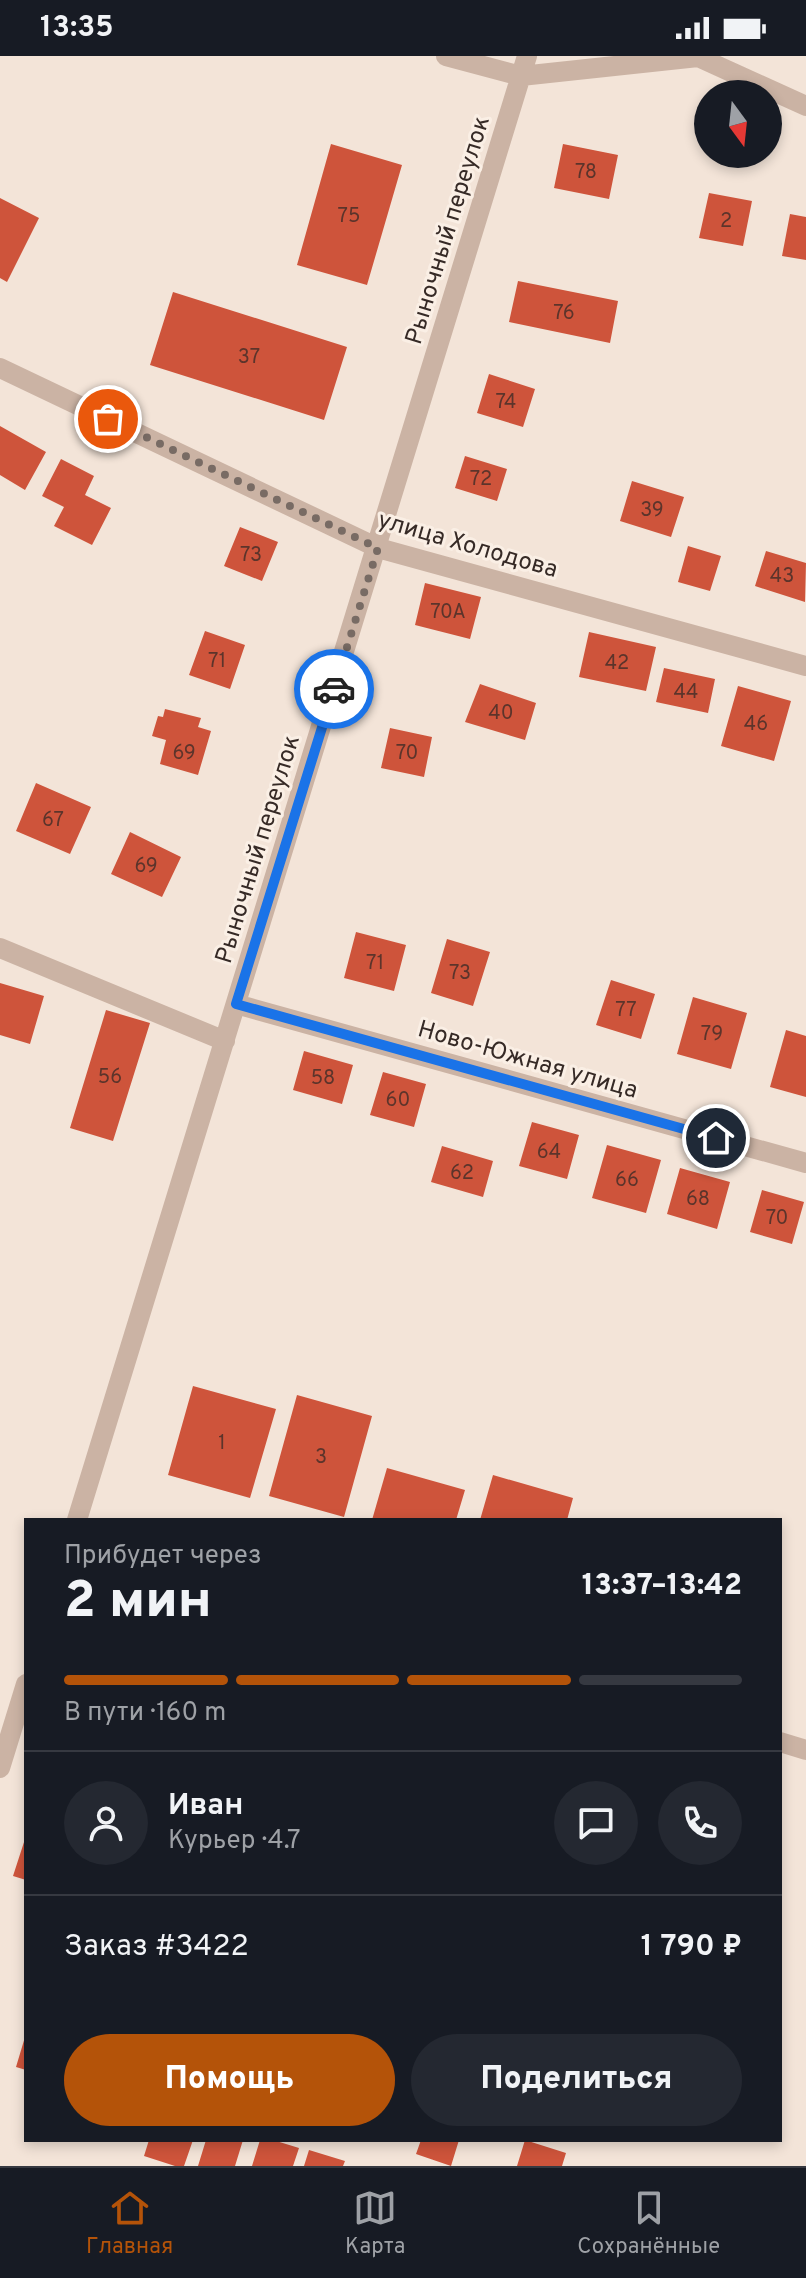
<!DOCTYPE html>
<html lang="ru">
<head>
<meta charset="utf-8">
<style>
  body { margin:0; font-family:Overpass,sans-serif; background:#242831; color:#f1f3f6; height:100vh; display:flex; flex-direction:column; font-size:30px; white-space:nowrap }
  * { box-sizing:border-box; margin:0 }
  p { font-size:26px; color:#9ea1a6 }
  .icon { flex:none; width:44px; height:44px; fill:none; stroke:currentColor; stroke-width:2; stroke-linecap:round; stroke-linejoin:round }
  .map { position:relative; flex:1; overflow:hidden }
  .side { position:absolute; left:24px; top:1462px; width:758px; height:624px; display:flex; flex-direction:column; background:#171b24; border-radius:0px; box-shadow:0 4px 12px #0003 }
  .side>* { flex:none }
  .needle { width:52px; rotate:165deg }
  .fabs { position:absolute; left:694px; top:24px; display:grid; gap:16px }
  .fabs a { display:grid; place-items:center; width:88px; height:88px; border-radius:50%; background:#171b24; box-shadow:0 4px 12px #0003; font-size:40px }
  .pin { position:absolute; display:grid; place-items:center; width:68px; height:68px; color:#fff; margin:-34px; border:4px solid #fff; border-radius:50%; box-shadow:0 2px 8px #0007 }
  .courier { position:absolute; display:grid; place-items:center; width:80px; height:80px; margin:-40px; border:6px solid #1a73e8; border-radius:50%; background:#fff; color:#222; box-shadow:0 2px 10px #0007 }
  .overview em { font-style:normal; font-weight:800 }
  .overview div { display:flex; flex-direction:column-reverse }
  .overview { display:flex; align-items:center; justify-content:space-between; height:136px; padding:0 40px }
  h1 { font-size:52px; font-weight:800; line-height:60px }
  .bar { display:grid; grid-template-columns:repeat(4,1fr); gap:12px 8px; align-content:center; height:96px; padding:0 40px }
  .bar i { height:10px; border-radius:6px; background:#363941 }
  .bar .current { background:#b45309 }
  .bar p { grid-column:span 4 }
  .line { display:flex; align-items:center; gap:20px; padding:0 40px; border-top:2px solid #363941 }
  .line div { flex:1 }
  .round { display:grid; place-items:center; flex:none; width:84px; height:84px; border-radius:42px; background:#242831 }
  .action { display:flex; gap:16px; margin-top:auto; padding:16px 40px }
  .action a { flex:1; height:92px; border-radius:48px; background:#b45309; color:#fff; font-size:32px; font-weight:800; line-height:92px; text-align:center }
  .action a+a { background:#242831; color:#f1f3f6 }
  .status { display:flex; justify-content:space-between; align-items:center; height:56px; padding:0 40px; background:#171b24; direction:ltr }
  .status svg { height:22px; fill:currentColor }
  .dock { display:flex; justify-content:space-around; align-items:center; height:112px; border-top:2px solid #363941; background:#171b24; font-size:22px; color:#9ea1a6 }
  .dock a { display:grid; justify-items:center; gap:4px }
  .dock .current { color:#b45309 }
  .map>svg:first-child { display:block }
  .building { fill:#ce543b }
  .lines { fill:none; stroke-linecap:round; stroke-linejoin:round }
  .minor { stroke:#cbb3a4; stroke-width:20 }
  .done { stroke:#786b64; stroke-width:8; stroke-dasharray:0 14.4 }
  .route { stroke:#1a73e8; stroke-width:10 }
  .labels { text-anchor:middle; stroke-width:6; stroke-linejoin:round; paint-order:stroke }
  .number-label { font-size:20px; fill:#5c342b }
  .street-label { font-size:24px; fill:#362a26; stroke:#faefe5 }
</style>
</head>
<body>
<div class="status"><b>13:35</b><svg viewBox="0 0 49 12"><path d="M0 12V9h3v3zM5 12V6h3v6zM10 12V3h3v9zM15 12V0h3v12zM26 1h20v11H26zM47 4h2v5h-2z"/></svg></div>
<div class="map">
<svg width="806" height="2110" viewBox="0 0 806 2110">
  <rect width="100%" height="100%" fill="#f3e4d8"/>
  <path class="building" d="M 331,88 L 402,109 L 367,229 L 297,209 Z
    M 563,88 L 618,99 L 609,143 L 554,132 Z
    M 709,137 L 752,145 L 743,190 L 699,182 Z
    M 0,142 L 39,162 L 7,226 L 0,222 Z
    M 790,158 L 806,161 L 806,204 L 782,200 Z
    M 518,225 L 618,245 L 610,287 L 509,266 Z
    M 173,236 L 347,291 L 324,364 L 150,309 Z
    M 489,318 L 535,333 L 523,371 L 477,357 Z
    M 0,370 L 46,396 L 25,434 L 0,419 Z
    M 465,400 L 507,413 L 497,445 L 455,432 Z
    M 61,403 L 94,420 L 85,439 L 111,452 L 92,489 L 54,470 L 64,451 L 42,440 Z
    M 632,425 L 684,441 L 671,481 L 620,465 Z
    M 240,471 L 278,486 L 262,525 L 224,510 Z
    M 688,490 L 721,500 L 710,535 L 678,526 Z
    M 766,495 L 806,507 L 805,546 L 755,530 Z
    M 425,527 L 481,541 L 470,583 L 415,569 Z
    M 205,575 L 245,589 L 230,633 L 189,619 Z
    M 589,576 L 656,591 L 646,635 L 579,621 Z
    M 664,612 L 715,623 L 708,657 L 656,646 Z
    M 480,628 L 536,647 L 525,684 L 465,666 Z
    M 738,630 L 791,645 L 774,705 L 721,690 Z
    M 165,653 L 201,662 L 198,671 L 211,675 L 198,719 L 160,708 L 166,684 L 152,680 L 158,660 L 163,661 Z
    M 390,672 L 432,681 L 424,721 L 381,712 Z
    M 36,727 L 91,751 L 70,798 L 16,775 Z
    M 130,776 L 181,801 L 162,841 L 111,818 Z
    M 356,876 L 406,889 L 394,935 L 344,922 Z
    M 447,883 L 490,896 L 473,950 L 431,937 Z
    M 611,924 L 655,938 L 641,983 L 596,969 Z
    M 0,927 L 44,940 L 30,988 L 0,979 Z
    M 693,941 L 747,957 L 731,1013 L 677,998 Z
    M 106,954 L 150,967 L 113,1085 L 70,1072 Z
    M 786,974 L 806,980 L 806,1041 L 770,1031 Z
    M 304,995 L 353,1009 L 342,1048 L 293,1034 Z
    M 383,1016 L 426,1028 L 414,1071 L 370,1059 Z
    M 532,1066 L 579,1079 L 567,1123 L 519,1110 Z
    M 607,1089 L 661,1104 L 646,1157 L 592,1142 Z
    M 442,1090 L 493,1105 L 483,1141 L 431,1126 Z
    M 680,1112 L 730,1126 L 717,1173 L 667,1158 Z
    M 762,1134 L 804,1146 L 792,1188 L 750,1176 Z
    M 193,1330 L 276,1353 L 250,1442 L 168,1419 Z
    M 297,1339 L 372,1360 L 344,1461 L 269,1440 Z
    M 387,1412 L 465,1434 L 456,1464 L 372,1464 Z
    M 493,1419 L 573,1442 L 567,1464 L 480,1464 Z
    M 25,1783 L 26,1784 L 26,1824 L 13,1820 Z
    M 25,1981 L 26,1981 L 26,2014 L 16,2011 Z
    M 149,2084 L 193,2084 L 184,2110 L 175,2110 L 144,2100 Z
    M 206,2084 L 243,2084 L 235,2110 L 198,2110 Z
    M 260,2084 L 273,2084 L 299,2092 L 293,2110 L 252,2110 Z
    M 421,2084 L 459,2084 L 451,2110 L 416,2098 Z
    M 525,2084 L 566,2097 L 562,2110 L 517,2110 Z
    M 309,2094 L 345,2105 L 343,2110 L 304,2110 Z"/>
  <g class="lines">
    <path class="minor" d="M 446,0 L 521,20 L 698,1 L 806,50
      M 0,312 L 378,492 L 806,610
      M 0,892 L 225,985
      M 236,948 L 806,1107
      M 77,1464 L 527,0
      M 780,1686 L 806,1694
      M 0,1712 L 26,1628"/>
  </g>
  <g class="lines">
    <path class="done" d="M 108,363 L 378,492 L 334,633"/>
    <path class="route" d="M 334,633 L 236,948 L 716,1082"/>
  </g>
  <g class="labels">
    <g class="number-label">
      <text x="586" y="122">78</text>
      <text x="349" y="166">75</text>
      <text x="726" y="171">2</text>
      <text x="564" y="263">76</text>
      <text x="249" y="307">37</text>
      <text x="506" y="352">74</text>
      <text x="481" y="429">72</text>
      <text x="652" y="460">39</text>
      <text x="251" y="505">73</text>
      <text x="782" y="526">43</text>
      <text x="448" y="562">70А</text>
      <text x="217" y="611">71</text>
      <text x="617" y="613">42</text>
      <text x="686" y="642">44</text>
      <text x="501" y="663">40</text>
      <text x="756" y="674">46</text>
      <text x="184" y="703">69</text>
      <text x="407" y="703">70</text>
      <text x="53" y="770">67</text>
      <text x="146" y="816">69</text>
      <text x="375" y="913">71</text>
      <text x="460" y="923">73</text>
      <text x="626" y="960">77</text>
      <text x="712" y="984">79</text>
      <text x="110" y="1027">56</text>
      <text x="323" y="1028">58</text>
      <text x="398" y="1050">60</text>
      <text x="549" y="1102">64</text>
      <text x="462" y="1123">62</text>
      <text x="627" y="1130">66</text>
      <text x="698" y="1149">68</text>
      <text x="777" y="1168">70</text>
      <text x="222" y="1393">1</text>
      <text x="321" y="1407">3</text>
    </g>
    <g class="street-label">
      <text transform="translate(447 174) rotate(-73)" y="8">Рыночный переулок</text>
      <text transform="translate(468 488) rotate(16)" y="8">улица Холодова</text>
      <text transform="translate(257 793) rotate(-73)" y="8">Рыночный переулок</text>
      <text transform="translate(528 1003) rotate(16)" y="8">Ново-Южная улица</text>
    </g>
  </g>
</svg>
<div class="fabs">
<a><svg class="needle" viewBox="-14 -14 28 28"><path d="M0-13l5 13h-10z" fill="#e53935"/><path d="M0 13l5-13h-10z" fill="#9ea1a6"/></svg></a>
</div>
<div class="pin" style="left:108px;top:363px;background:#ea580c"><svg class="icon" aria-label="bag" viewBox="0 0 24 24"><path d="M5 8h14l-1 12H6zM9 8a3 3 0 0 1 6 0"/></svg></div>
<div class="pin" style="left:716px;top:1082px;background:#1f2937"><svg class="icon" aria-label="home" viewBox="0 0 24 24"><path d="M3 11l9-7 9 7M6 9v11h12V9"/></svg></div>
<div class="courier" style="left:334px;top:633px"><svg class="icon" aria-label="car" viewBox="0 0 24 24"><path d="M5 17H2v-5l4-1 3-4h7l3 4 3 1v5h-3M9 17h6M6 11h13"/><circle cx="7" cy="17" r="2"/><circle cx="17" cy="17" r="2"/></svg></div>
<section class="side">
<div class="overview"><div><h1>2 мин</h1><p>Прибудет через</p></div><em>13:37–13:42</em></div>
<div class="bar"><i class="current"></i><i class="current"></i><i class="current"></i><i></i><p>В пути · 160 m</p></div>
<div class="line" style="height:144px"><a class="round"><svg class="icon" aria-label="person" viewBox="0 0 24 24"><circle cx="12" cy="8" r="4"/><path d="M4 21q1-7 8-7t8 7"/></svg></a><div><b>Иван</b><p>Курьер · 4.7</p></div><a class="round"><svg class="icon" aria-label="chat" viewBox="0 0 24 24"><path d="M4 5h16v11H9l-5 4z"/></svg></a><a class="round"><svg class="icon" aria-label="phone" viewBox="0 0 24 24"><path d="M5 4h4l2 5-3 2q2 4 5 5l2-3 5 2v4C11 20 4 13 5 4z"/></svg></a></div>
<div class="line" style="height:104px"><div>Заказ #3422</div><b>1 790 ₽</b></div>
<div class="action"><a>Помощь</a><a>Поделиться</a></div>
</section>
</div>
<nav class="dock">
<a class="current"><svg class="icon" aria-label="home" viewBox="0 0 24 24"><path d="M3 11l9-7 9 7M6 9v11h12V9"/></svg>Главная</a>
<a><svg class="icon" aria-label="map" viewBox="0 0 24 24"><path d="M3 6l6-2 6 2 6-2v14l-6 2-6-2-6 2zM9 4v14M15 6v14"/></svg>Карта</a>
<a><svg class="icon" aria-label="saved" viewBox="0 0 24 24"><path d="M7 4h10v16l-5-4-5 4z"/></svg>Сохранённые</a>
</nav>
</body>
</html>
